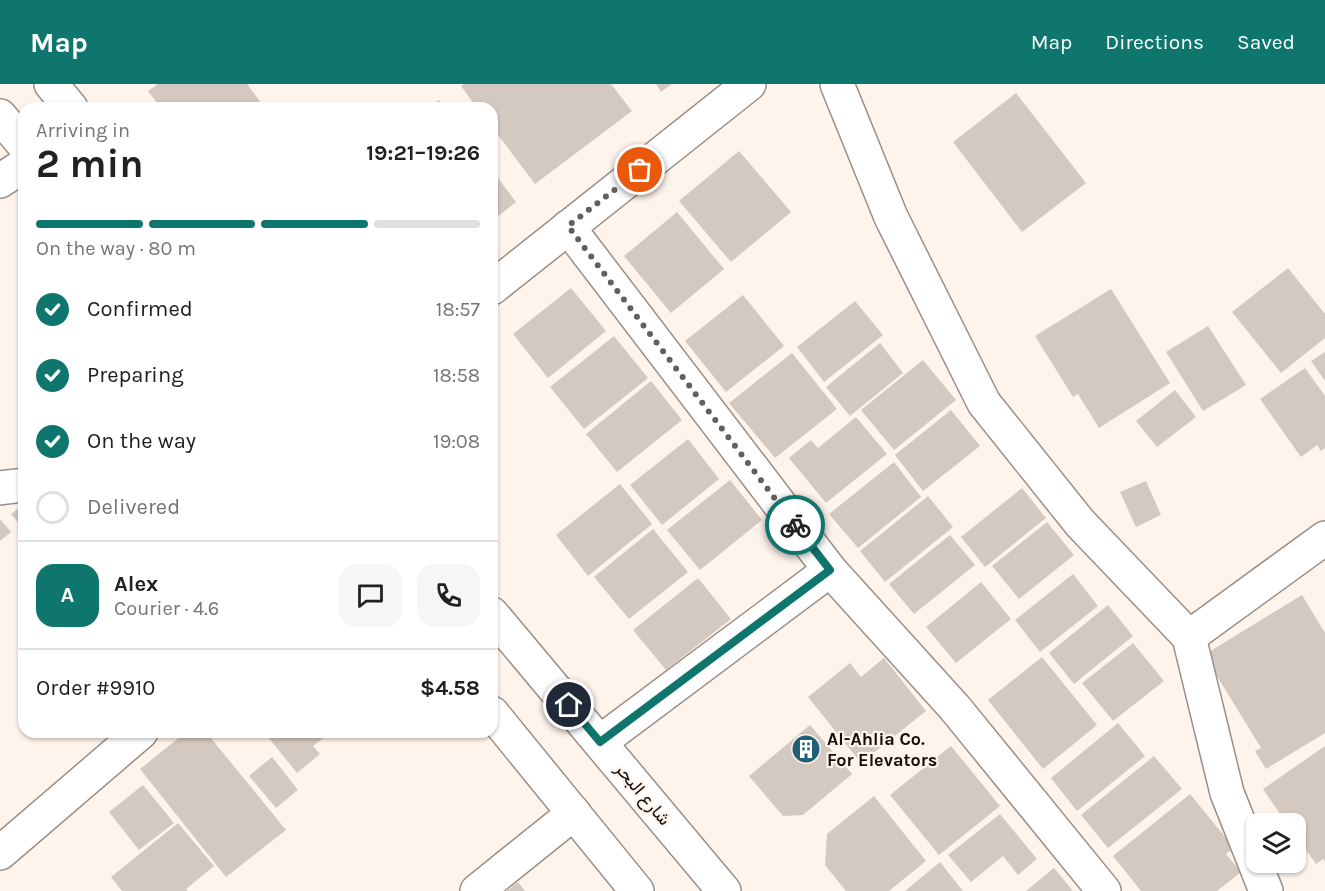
<!DOCTYPE html>
<html lang="en">
<head>
<meta charset="utf-8">
<style>
  body { margin:0; font-family:Karla,Vazirmatn,sans-serif; background:#f6f6f6; color:#202124; height:100vh; display:flex; flex-direction:column; font-size:22px; white-space:nowrap }
  * { box-sizing:border-box; margin:0 }
  p { font-size:20px; color:#757577 }
  .icon { flex:none; width:33px; height:33px; fill:none; stroke:currentColor; stroke-width:2; stroke-linecap:round; stroke-linejoin:round }
  .map { position:relative; flex:1; overflow:hidden }
  .sheet { position:absolute; left:18px; top:18px; width:480px; height:636px; display:flex; flex-direction:column; background:#fff; border-radius:18px; box-shadow:0 2px 4px #0004 }
  .sheet>* { flex:none }
  .fabs { position:absolute; left:1246px; top:729px; display:grid; gap:12px }
  .fabs a { display:grid; place-items:center; width:60px; height:60px; border-radius:12px; background:#fff; box-shadow:0 2px 4px #0004; font-size:30px }
  .pin { position:absolute; display:grid; place-items:center; width:51px; height:51px; color:#fff; margin:-26px; border:3px solid #fff; border-radius:50%; box-shadow:0 2px 6px #0007 }
  .courier { position:absolute; display:grid; place-items:center; width:60px; height:60px; margin:-30px; border:4px solid #0f766e; border-radius:50%; background:#fff; color:#222; box-shadow:0 2px 8px #0007 }
  .summary em { font-style:normal; font-weight:700 }
  .summary div { display:flex; flex-direction:column-reverse }
  .summary { display:flex; align-items:center; justify-content:space-between; height:102px; padding:0 18px }
  h1 { font-size:39px; font-weight:700; line-height:45px }
  .bar { display:grid; grid-template-columns:repeat(4,1fr); gap:9px 6px; align-content:center; height:72px; padding:0 18px }
  .bar i { height:8px; border-radius:4px; background:#e0e0e0 }
  .bar .active { background:#0f766e }
  .bar p { grid-column:span 4 }
  .line { display:flex; align-items:center; gap:15px; padding:0 18px; border-top:2px solid #e0e0e0 }
  .line div { flex:1 }
  .round { display:grid; place-items:center; flex:none; width:63px; height:63px; border-radius:18px; background:#f6f6f6 }
  ol { padding:0 18px; list-style:none }
  li { display:flex; align-items:center; gap:18px; height:66px }
  li p { margin-inline-start:auto }
  li .icon { padding:6px; border-radius:50%; background:#0f766e; color:#fff; stroke-width:4 }
  li:last-child { color:#757577 }
  li i { width:33px; height:33px; border:3px solid #e0e0e0; border-radius:50% }
  header { display:flex; align-items:center; gap:36px; box-sizing:border-box; height:84px; padding:0 30px; background:#0f766e; color:#fff }
  header strong { font-size:28px }
  nav { display:flex; gap:33px; margin-inline-start:auto; font-size:21px }
  .map>svg:first-child { display:block }
  .building { fill:#d3c9c1 }
  .lines { fill:none; stroke-linecap:round; stroke-linejoin:round }
  .minor-casing { stroke:#998f88; stroke-width:36 }
  .major-casing { stroke:#998f88; stroke-width:36 }
  .minor { stroke:#fff; stroke-width:33 }
  .major { stroke:#fff; stroke-width:33 }
  .done { stroke:#655e5a; stroke-width:6; stroke-dasharray:0 10.8 }
  .route { stroke:#0f766e; stroke-width:8 }
  .labels { text-anchor:middle; stroke-width:4.5; stroke-linejoin:round; paint-order:stroke }
  .poi-label { font-size:18px; font-weight:bold; fill:#120e0b; stroke:#fff4ec; text-anchor:start }
  .street-label { font-size:18px; fill:#120e0b; stroke:#fff4ec }
</style>
</head>
<body>
<header>
<strong>Map</strong>
<nav><a>Map</a><a>Directions</a><a>Saved</a></nav>
</header>
<div class="map">
<svg width="1325" height="807" viewBox="0 0 1325 807">
  <rect width="100%" height="100%" fill="#fff4ec"/>
  <path class="building" d="M 158,0 L 247,0 L 265,24 L 161,24 L 148,7 Z
    M 464,0 L 611,0 L 632,27 L 535,100 L 492,43 L 492,24 L 477,24 L 461,2 Z
    M 656,0 L 672,0 L 661,8 Z
    M 1016,9 L 1086,99 L 1022,148 L 953,58 Z
    M 439,16 L 445,24 L 429,24 Z
    M 739,67 L 791,128 L 731,178 L 679,117 Z
    M 492,86 L 516,118 L 492,137 Z
    M 677,128 L 724,185 L 671,229 L 624,172 Z
    M 1288,184 L 1325,230 L 1325,254 L 1281,289 L 1232,228 Z
    M 571,204 L 606,247 L 548,294 L 513,250 Z
    M 1111,205 L 1170,299 L 1099,344 L 1078,310 L 1073,313 L 1035,252 Z
    M 743,211 L 784,262 L 726,308 L 685,257 Z
    M 855,217 L 883,251 L 824,298 L 797,263 Z
    M 1208,242 L 1246,301 L 1203,327 L 1166,268 Z
    M 614,252 L 648,294 L 584,345 L 550,303 Z
    M 880,259 L 903,289 L 850,332 L 826,303 Z
    M 1325,268 L 1325,297 L 1311,277 Z
    M 792,269 L 837,325 L 775,374 L 729,319 Z
    M 923,276 L 956,316 L 894,366 L 861,326 Z
    M 1305,284 L 1325,312 L 1325,364 L 1321,367 L 1317,361 L 1301,373 L 1260,315 Z
    M 651,297 L 682,336 L 617,388 L 586,350 Z
    M 1175,306 L 1196,333 L 1157,363 L 1136,337 Z
    M 951,326 L 980,362 L 923,407 L 895,371 Z
    M 856,333 L 887,370 L 826,419 L 789,374 L 811,356 L 818,364 Z
    M 688,355 L 719,395 L 662,441 L 630,401 Z
    M 894,378 L 921,413 L 858,464 L 829,430 Z
    M 730,396 L 762,436 L 700,486 L 667,446 Z
    M 1146,397 L 1161,431 L 1136,443 L 1120,408 Z
    M 620,400 L 652,440 L 588,492 L 556,451 Z
    M 1022,404 L 1046,434 L 985,483 L 961,453 Z
    M 928,412 L 953,443 L 885,498 L 860,467 Z
    M 24,420 L 24,446 L 11,430 Z
    M 0,435 L 11,448 L 0,457 Z
    M 1047,438 L 1074,471 L 1019,515 L 992,482 Z
    M 653,445 L 688,488 L 629,535 L 594,493 Z
    M 950,451 L 975,481 L 914,530 L 889,500 Z
    M 1073,490 L 1098,522 L 1040,568 L 1015,536 Z
    M 698,494 L 731,535 L 666,586 L 633,546 Z
    M 981,498 L 1011,535 L 956,579 L 926,543 Z
    M 1302,511 L 1325,549 L 1325,649 L 1266,685 L 1255,667 L 1261,664 L 1204,571 Z
    M 1108,521 L 1133,552 L 1074,600 L 1049,569 Z
    M 1133,559 L 1164,597 L 1113,637 L 1082,599 Z
    M 1042,573 L 1097,641 L 1043,685 L 988,616 Z
    M 884,574 L 926,627 L 861,679 L 808,613 L 850,579 L 861,593 Z
    M 1118,639 L 1145,672 L 1077,727 L 1051,694 Z
    M 810,641 L 852,690 L 803,731 L 783,732 L 749,692 Z
    M 186,648 L 206,648 L 286,746 L 226,793 L 140,685 Z
    M 264,648 L 331,648 L 313,662 L 320,670 L 297,689 Z
    M 951,662 L 1000,722 L 939,771 L 890,711 Z
    M 1325,662 L 1325,778 L 1323,775 L 1316,780 L 1296,752 L 1296,740 L 1287,740 L 1263,705 Z
    M 1154,672 L 1182,705 L 1108,764 L 1081,731 Z
    M 272,673 L 298,706 L 276,724 L 249,692 Z
    M 143,701 L 174,739 L 139,766 L 109,728 Z
    M 1190,710 L 1234,764 L 1226,770 L 1241,788 L 1217,807 L 1141,807 L 1113,772 Z
    M 874,712 L 926,777 L 889,807 L 846,807 L 825,781 L 827,750 Z
    M 1000,730 L 1037,775 L 1018,791 L 1003,772 L 971,798 L 948,771 Z
    M 178,739 L 214,782 L 186,805 L 188,807 L 122,807 L 111,793 Z
    M 940,778 L 963,807 L 905,807 Z
    M 1054,784 L 1073,807 L 1026,807 Z
    M 518,798 L 525,807 L 507,807 Z"/>
  <g class="lines">
    <g class="minor-casing">
      <path id="minor" d="M 837,0 L 891,133 L 984,319 L 1080,439 L 1189,553 L 1227,709 L 1266,807
        M 0,97 L 24,81
        M 568,143 L 830,486 L 955,624 L 1104,807
        M 492,204 L 749,0
        M 0,404 L 24,401
        M 1189,553 L 1325,454
        M 600,658 L 830,486
        M 0,769 L 141,648
        M 477,807 L 574,729"/>
    </g>
    <g class="major-casing">
      <path id="major" d="M 51,0 L 71,24
        M 0,32 L 24,61
        M 492,530 L 724,807
        M 492,629 L 637,807"/>
    </g>
    <use href="#minor" class="minor"/>
    <use href="#major" class="major"/>
  </g>
  <g class="lines">
    <path class="done" d="M 640,86 L 568,142 L 795,441"/>
    <path class="route" d="M 569,621 L 600,658 L 830,486 L 795,441"/>
  </g>
  <defs>
    <g id="building-disc" transform="scale(1.5)"><circle r="9.5" fill="#235e77" stroke="#fff4ec"/><path d="M-4-6H4V6H1V3H-1V6H-4ZM-2.5-4.3h1.7v1.8h-1.7ZM.8-4.3h1.7v1.8H.8ZM-2.5-1h1.7V.8h-1.7ZM.8-1h1.7V.8H.8Z" fill="#fff"/></g>
  </defs>
  <g fill-rule="evenodd">
    <use href="#building-disc" x="806" y="665"/>
  </g>
  <g class="labels">
    <g class="poi-label">
      <text x="827" y="661">Al-Ahlia Co.<tspan x="827" dy="21">For Elevators</tspan></text>
    </g>
    <g class="street-label">
      <text transform="translate(643 710) rotate(50)" y="6">شارع البحر</text>
    </g>
  </g>
</svg>
<div class="fabs">
<a><svg class="icon" aria-label="layers" viewBox="0 0 24 24"><path d="M12 4l9 5-9 5-9-5zM3 14l9 5 9-5"/></svg></a>
</div>
<div class="pin" style="left:640px;top:86px;background:#ea580c"><svg class="icon" aria-label="bag" viewBox="0 0 24 24"><path d="M5 8h14l-1 12H6zM9 8a3 3 0 0 1 6 0"/></svg></div>
<div class="pin" style="left:569px;top:621px;background:#1f2937"><svg class="icon" aria-label="home" viewBox="0 0 24 24"><path d="M3 11l9-7 9 7M6 9v11h12V9"/></svg></div>
<div class="courier" style="left:795px;top:441px"><svg class="icon" aria-label="bike" viewBox="0 0 24 24"><circle cx="6" cy="16" r="4"/><circle cx="18" cy="16" r="4"/><path d="M6 16l4-8h5l3 8M10 8l3 8H6M13 5h3"/></svg></div>
<section class="sheet">
<div class="summary"><div><h1>2 min</h1><p>Arriving in</p></div><em>19:21–19:26</em></div>
<div class="bar"><i class="active"></i><i class="active"></i><i class="active"></i><i></i><p>On the way · 80 m</p></div>
<ol>
<li><svg class="icon" aria-label="check" viewBox="0 0 24 24"><path d="M5 12l5 5 9-10"/></svg>Confirmed<p>18:57</p></li>
<li><svg class="icon" aria-label="check" viewBox="0 0 24 24"><path d="M5 12l5 5 9-10"/></svg>Preparing<p>18:58</p></li>
<li><svg class="icon" aria-label="check" viewBox="0 0 24 24"><path d="M5 12l5 5 9-10"/></svg>On the way<p>19:08</p></li>
<li><i></i>Delivered</li>
</ol>
<div class="line" style="height:108px"><b class="round" style="background:#0f766e;color:#fff">A</b><div><b>Alex</b><p>Courier · 4.6</p></div><a class="round"><svg class="icon" aria-label="chat" viewBox="0 0 24 24"><path d="M4 5h16v11H9l-5 4z"/></svg></a><a class="round"><svg class="icon" aria-label="phone" viewBox="0 0 24 24"><path d="M5 4h4l2 5-3 2q2 4 5 5l2-3 5 2v4C11 20 4 13 5 4z"/></svg></a></div>
<div class="line" style="height:78px"><div>Order #9910</div><b>$4.58</b></div>
</section>
</div>
</body>
</html>
